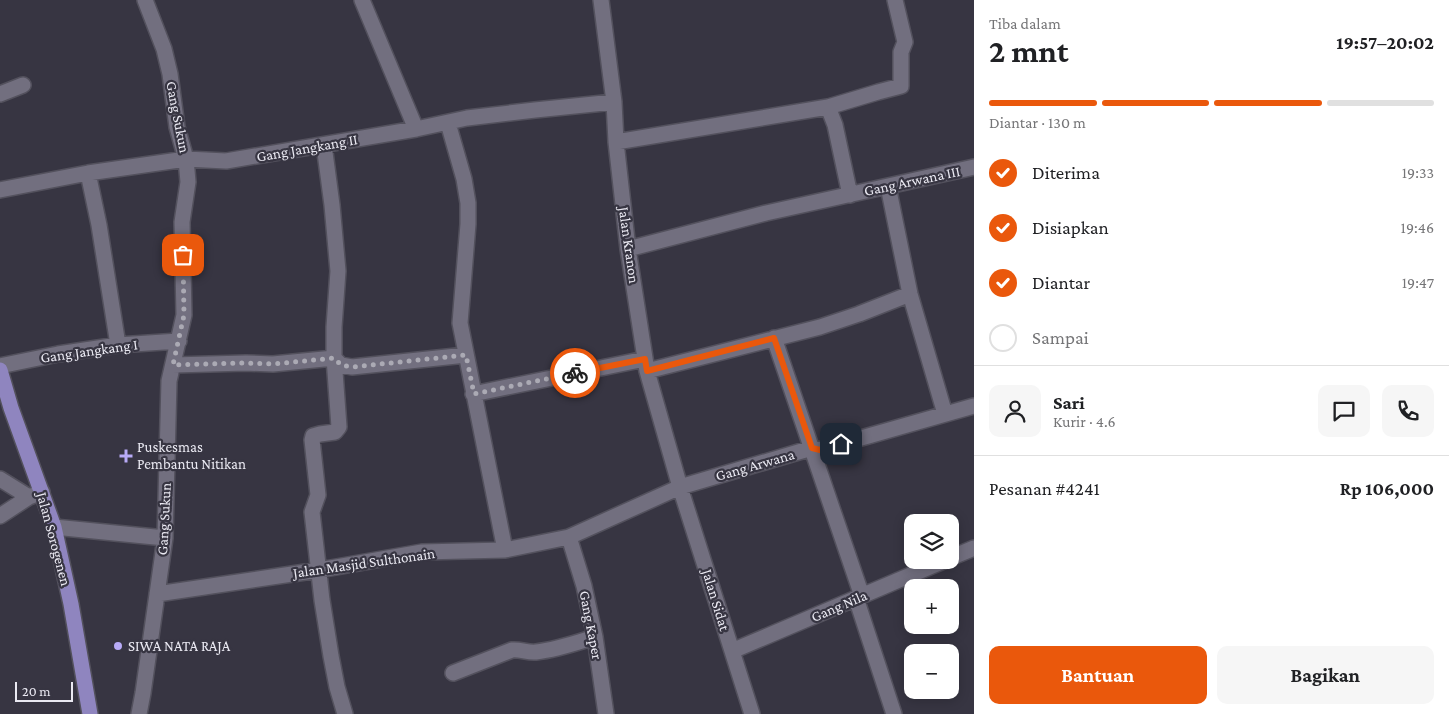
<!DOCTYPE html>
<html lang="id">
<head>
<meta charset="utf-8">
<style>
  body { margin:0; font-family:"Crimson Pro",serif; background:#f6f6f6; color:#202124; height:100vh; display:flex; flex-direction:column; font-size:19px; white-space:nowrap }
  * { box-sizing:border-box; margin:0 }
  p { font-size:16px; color:#757577 }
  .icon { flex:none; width:28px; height:28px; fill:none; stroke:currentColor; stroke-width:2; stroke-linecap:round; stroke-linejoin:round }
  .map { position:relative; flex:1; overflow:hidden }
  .details { display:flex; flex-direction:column; background:#fff; width:475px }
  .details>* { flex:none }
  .tools { position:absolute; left:904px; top:514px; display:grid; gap:10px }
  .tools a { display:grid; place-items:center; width:55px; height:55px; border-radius:10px; background:#fff; box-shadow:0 2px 12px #0003; font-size:25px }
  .scale { position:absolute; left:15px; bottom:12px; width:58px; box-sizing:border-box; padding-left:5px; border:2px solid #eae9f2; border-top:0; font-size:14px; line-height:18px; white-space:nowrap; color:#eae9f2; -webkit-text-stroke:4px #373542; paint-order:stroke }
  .pin { position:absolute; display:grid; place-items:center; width:42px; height:42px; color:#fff; margin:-21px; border-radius:10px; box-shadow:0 2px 8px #0006 }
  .courier { position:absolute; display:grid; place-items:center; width:50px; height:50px; margin:-25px; border:4px solid #ea580c; border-radius:50%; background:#fff; color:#222; box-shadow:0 1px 6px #0007 }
  .head em { font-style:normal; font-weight:700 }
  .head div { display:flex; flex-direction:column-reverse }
  .head { display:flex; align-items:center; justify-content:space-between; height:85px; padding:0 15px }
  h1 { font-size:32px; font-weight:700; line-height:38px }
  .bar { display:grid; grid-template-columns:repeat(4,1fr); gap:8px 5px; align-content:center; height:60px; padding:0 15px }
  .bar i { height:6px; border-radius:4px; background:#e0e0e0 }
  .bar .active { background:#ea580c }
  .bar p { grid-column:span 4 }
  .line { display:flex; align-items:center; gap:12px; padding:0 15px; border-top:1px solid #e0e0e0 }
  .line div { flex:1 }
  .round { display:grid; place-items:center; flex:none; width:52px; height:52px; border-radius:10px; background:#f6f6f6 }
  ol { padding:0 15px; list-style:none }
  li { display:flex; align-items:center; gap:15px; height:55px }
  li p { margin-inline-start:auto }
  li .icon { padding:5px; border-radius:50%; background:#ea580c; color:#fff; stroke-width:4 }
  li:last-child { color:#757577 }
  li i { width:28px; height:28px; border:2px solid #e0e0e0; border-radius:50% }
  .primary-button { display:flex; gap:10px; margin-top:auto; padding:10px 15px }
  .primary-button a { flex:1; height:58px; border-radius:10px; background:#ea580c; color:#fff; font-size:20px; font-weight:700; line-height:58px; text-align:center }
  .primary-button a+a { background:#f6f6f6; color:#202124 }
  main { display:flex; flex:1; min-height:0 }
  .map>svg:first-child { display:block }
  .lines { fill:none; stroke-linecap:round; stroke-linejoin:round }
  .minor-casing { stroke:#53515d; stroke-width:18 }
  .major-casing { stroke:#53515d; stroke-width:18 }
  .minor { stroke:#726f7f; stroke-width:15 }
  .major { stroke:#8f85bf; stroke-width:15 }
  .done { stroke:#abaab4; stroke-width:5; stroke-dasharray:0 9 }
  .route { stroke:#ea580c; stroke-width:6 }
  .poi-dot { fill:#b8abf7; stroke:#373542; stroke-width:2 }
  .labels { text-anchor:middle; stroke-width:4.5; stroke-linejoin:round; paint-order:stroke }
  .street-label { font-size:15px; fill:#eae9f2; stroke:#373542 }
  .poi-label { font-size:15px; fill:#eae9f2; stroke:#373542; text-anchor:start }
</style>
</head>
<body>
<main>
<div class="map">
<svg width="974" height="714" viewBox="0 0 974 714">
  <rect width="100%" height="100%" fill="#373542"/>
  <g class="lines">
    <g class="minor-casing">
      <path id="minor" d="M 362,0 L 416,129
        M 601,0 L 614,102 L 616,142 L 628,249 L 647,371 L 680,487 L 752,714
        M 0,94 L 23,85
        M 828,107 L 878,92 L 901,86 L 901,52 L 905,42 L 895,0
        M 448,123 L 464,179 L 468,203 L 468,224 L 460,323 L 505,550
        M 616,142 L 828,107 L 835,125 L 850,195
        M 324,145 L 332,205 L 338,271 L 334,327 L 334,358 L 341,365 L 352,367 L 466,355
        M 88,173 L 99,225 L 118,345
        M 888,186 L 910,294 L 945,414
        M 0,190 L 88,173 L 186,159 L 226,161 L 416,129 L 467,118 L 535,110 L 614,102
        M 628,249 L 766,213 L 974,167
        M 774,338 L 862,596
        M 173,365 L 246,363 L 273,364 L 334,358 L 339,427 L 335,432 L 320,434 L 313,436 L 312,440 L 318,495 L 312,512 L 322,600 L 331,656 L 337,687 L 345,714
        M 0,366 L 58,354 L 118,345 L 179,341
        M 647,371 L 820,327 L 859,314 L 910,294
        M 473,394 L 645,359
        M 0,479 L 29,497 L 42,492
        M 0,516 L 29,497
        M 54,527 L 165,538
        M 569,537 L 584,586 L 595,637 L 606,714
        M 950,558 L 974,548
        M 157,594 L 319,570 L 422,552 L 505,550 L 569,537 L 680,487 L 812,448 L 819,450 L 974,406
        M 856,598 L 894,714
        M 732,651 L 946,560
        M 453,673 L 512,650 C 520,649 528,653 536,652 C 556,650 576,643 595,637
        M 139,714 L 143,693 L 165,538 L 169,381 L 184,315 L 182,222 L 188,182 L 186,159 L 177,127 L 170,74 L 164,49 L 145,0"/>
    </g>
    <g class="major-casing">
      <path id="major" d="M 0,370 L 11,408 L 54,527 L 71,604 L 90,714"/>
    </g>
    <use href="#minor" class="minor"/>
    <use href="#major" class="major"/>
  </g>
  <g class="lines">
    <path class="done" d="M 183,255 L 184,315 L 173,365 L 246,363 L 273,364 L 334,358 L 341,365 L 352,367 L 466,355 L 474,394 L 575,373"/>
    <path class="route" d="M 575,373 L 645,359 L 647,371 L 774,338 L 812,448 L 820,450 L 841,444"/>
  </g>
  <g class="poi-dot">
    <path d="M123.5 448.5h5v5h5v5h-5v5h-5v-5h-5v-5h5z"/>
    <circle cx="118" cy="646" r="5"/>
  </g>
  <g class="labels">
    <g class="street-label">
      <text transform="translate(178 117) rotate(79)" y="5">Gang Sukun</text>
      <text transform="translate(307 148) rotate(-10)" y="5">Gang Jangkang II</text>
      <text transform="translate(912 181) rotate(-12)" y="5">Gang Arwana III</text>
      <text transform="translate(629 245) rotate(82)" y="5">Jalan Kranon</text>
      <text transform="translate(89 351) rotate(-8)" y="5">Gang Jangkang I</text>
      <text transform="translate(755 465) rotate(-16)" y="5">Gang Arwana</text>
      <text transform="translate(164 519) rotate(-87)" y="5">Gang Sukun</text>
      <text transform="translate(54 539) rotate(75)" y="5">Jalan Sorogenen</text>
      <text transform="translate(364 563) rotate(-8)" y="5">Jalan Masjid Sulthonain</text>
      <text transform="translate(716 600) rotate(73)" y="5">Jalan Sidat</text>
      <text transform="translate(839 606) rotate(-23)" y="5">Gang Nila</text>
      <text transform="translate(591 625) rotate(79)" y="5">Gang Kaper</text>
    </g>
    <g class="poi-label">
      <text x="137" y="452">Puskesmas<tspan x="137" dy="17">Pembantu Nitikan</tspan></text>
      <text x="128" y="651">SIWA NATA RAJA</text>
    </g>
  </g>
</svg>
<div class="tools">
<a><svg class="icon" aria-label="layers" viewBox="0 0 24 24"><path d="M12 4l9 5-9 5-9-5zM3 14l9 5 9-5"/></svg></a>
<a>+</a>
<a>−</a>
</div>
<div class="scale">20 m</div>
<div class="pin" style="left:183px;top:255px;background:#ea580c"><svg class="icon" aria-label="bag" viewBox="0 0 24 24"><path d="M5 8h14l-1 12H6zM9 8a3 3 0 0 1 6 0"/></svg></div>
<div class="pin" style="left:841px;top:444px;background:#1f2937"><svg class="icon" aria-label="home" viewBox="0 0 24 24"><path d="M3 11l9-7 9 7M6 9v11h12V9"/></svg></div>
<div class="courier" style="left:575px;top:373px"><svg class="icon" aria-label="bike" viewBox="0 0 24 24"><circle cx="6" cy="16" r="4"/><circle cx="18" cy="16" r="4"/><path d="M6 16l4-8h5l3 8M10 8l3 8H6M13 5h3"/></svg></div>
</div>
<section class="details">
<div class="head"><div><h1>2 mnt</h1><p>Tiba dalam</p></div><em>19:57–20:02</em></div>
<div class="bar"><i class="active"></i><i class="active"></i><i class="active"></i><i></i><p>Diantar · 130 m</p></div>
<ol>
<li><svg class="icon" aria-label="check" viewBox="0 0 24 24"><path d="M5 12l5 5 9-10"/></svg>Diterima<p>19:33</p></li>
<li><svg class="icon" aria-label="check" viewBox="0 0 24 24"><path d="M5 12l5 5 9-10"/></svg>Disiapkan<p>19:46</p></li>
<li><svg class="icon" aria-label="check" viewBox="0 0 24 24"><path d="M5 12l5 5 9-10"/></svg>Diantar<p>19:47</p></li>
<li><i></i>Sampai</li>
</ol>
<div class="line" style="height:90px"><a class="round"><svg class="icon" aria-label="person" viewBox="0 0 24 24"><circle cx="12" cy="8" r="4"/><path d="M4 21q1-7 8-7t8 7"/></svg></a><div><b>Sari</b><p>Kurir · 4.6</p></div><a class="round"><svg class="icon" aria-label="chat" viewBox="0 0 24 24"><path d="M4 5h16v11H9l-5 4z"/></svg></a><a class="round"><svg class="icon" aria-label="phone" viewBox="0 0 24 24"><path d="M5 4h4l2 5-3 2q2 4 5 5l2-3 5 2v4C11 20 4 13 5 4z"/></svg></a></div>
<div class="line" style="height:65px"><div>Pesanan #4241</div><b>Rp 106,000</b></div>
<div class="primary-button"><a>Bantuan</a><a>Bagikan</a></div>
</section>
</main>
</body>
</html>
